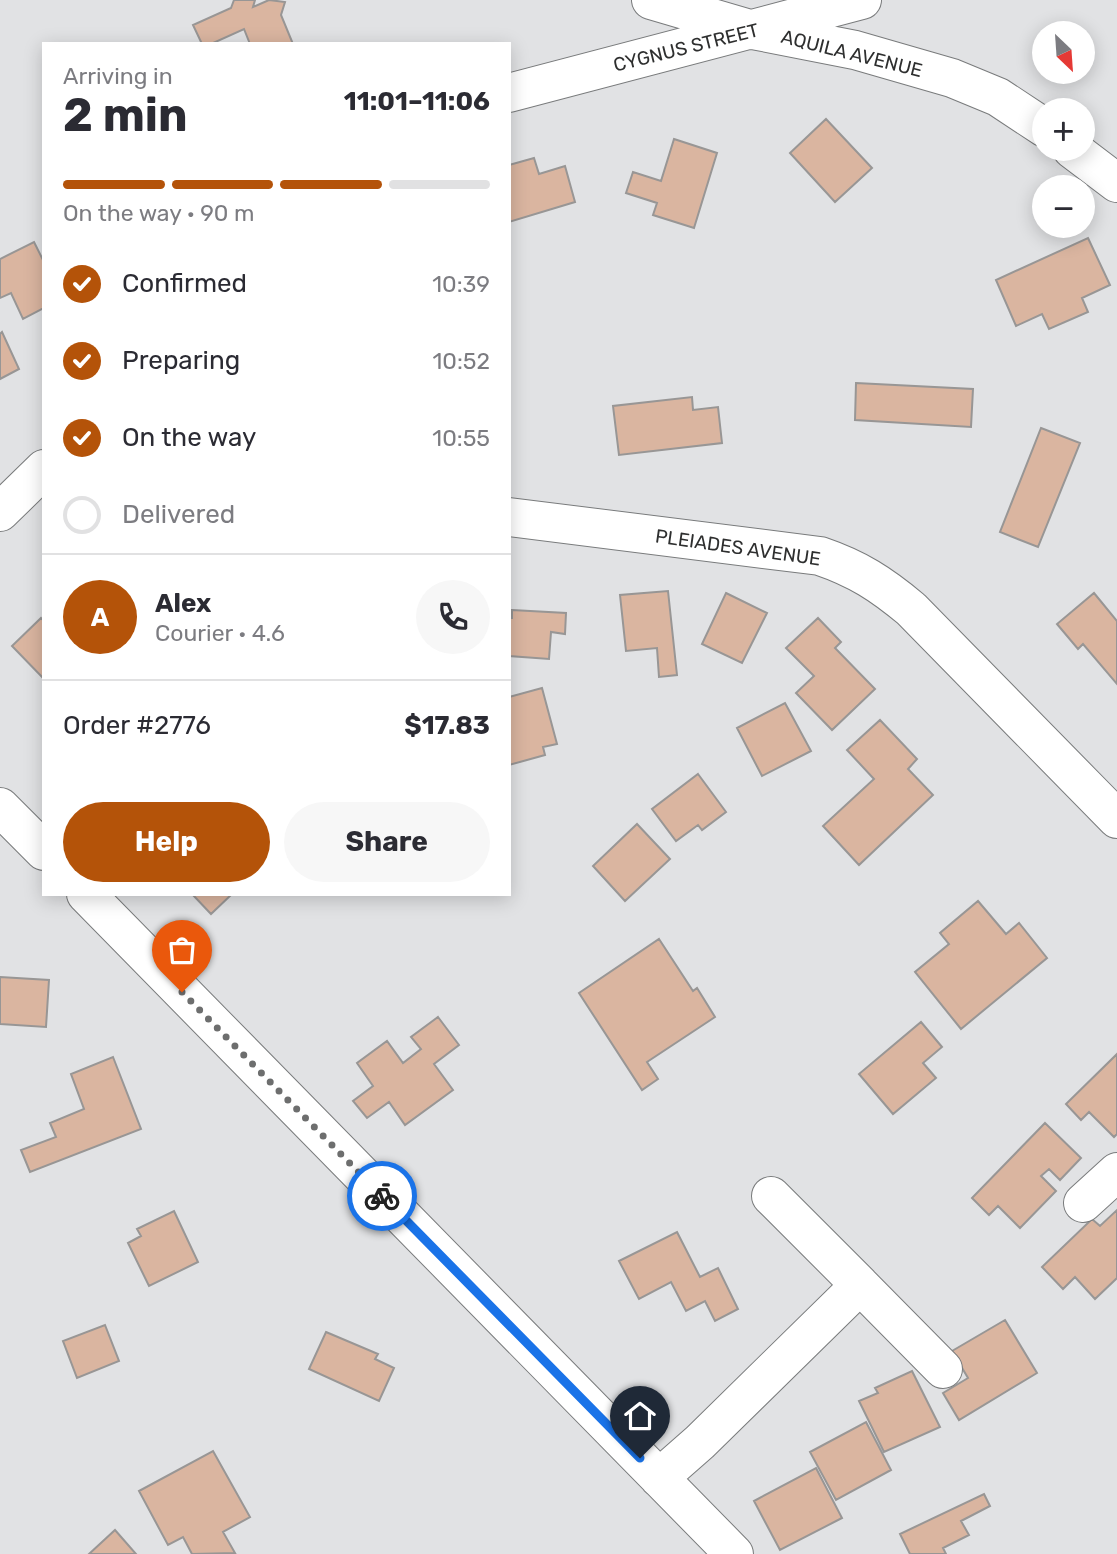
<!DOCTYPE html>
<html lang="en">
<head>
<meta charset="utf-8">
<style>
  body { margin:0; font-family:Rubik,sans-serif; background:#f7f7f7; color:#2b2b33; height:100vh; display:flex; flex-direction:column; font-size:26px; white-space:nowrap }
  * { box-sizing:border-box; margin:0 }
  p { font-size:23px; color:#7c7c81 }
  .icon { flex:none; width:38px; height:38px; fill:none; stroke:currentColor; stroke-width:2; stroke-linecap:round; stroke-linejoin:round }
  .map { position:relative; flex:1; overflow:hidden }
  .side { position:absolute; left:42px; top:42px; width:469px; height:854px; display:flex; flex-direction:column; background:#fff; border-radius:0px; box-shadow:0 4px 18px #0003 }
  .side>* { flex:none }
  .needle { width:46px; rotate:155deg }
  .controls { position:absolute; left:1032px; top:21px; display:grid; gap:14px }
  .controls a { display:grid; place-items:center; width:63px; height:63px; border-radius:50%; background:#fff; box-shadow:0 4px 18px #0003; font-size:35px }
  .pin { position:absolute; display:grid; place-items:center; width:60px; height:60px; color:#fff; margin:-72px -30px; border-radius:50% 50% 50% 0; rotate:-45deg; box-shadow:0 0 7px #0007 }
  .pin .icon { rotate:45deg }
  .courier { position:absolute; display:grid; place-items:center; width:70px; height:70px; margin:-35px; border:5px solid #1a73e8; border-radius:50%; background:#fff; color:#222; box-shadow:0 2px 9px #0007 }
  .head em { font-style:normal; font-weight:700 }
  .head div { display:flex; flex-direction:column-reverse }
  .head { display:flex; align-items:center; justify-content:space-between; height:119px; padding:0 21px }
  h1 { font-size:46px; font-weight:700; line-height:52px }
  .bar { display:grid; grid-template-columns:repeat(4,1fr); gap:10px 7px; align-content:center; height:84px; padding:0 21px }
  .bar i { height:9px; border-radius:5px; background:#e1e1e2 }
  .bar .selected { background:#b45309 }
  .bar p { grid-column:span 4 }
  .line { display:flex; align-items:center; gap:18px; padding:0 21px; border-top:2px solid #e1e1e2 }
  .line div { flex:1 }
  .round { display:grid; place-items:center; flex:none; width:74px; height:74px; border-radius:37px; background:#f7f7f7 }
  ol { padding:0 21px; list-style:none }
  li { display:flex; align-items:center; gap:21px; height:77px }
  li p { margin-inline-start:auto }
  li .icon { padding:7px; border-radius:50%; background:#b45309; color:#fff; stroke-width:4 }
  li:last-child { color:#7c7c81 }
  li i { width:38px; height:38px; border:4px solid #e1e1e2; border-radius:50% }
  .cta { display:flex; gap:14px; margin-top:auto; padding:14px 21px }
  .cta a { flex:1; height:80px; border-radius:42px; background:#b45309; color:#fff; font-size:28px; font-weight:700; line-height:80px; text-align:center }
  .cta a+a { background:#f7f7f7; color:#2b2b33 }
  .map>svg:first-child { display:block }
  .building { fill:#dab5a0; stroke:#989695; stroke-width:2 }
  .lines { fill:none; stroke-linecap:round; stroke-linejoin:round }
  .minor-casing { stroke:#797b7c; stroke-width:40 }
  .minor { stroke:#fff; stroke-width:38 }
  .done { stroke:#6d6e6e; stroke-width:7; stroke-dasharray:0 12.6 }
  .route { stroke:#1a73e8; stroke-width:9 }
  .labels { text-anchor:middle; stroke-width:5; stroke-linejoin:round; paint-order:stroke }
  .street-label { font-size:19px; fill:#2e2f2f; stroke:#fff }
</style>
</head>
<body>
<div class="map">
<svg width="1117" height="1554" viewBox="0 0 1117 1554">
  <rect width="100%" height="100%" fill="#e1e2e4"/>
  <path class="building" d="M 234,0 L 255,0 L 253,7 L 269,0 L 285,2 L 281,15 L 293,44 L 250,44 L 244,29 L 211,44 L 202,44 L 193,25 L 231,8 Z
    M 826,119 L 872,168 L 835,202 L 790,153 Z
    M 674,139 L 717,153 L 694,228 L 653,215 L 657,203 L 626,193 L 633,172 L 661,181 Z
    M 534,158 L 539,174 L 565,166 L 575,202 L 509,222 L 509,165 Z
    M 1088,238 L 1110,285 L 1082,298 L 1088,312 L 1049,329 L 1042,314 L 1016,326 L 996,280 Z
    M 34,242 L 44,262 L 44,308 L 23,319 L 11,293 L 0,298 L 0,259 Z
    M 2,332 L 19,369 L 0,379 L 0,334 Z
    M 856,383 L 973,389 L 971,427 L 855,420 Z
    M 692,397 L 693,410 L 718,407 L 722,443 L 619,455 L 613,406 Z
    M 1041,428 L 1080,443 L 1038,547 L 1000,532 Z
    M 668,591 L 677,675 L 659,677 L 657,648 L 626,651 L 620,595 Z
    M 726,593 L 767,613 L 742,663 L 702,644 Z
    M 1094,593 L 1117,621 L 1117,684 L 1083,644 L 1078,649 L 1057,624 Z
    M 512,610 L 566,613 L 565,634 L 551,632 L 549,659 L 509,656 L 509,618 L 512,618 Z
    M 41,618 L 44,621 L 44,679 L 12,646 Z
    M 818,618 L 841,642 L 835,648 L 875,689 L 832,730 L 796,693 L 814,676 L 786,648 Z
    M 542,688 L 557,744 L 543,747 L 545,755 L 509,765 L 509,697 Z
    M 785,703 L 811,751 L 762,776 L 737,728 Z
    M 880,720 L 917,759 L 908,769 L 933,795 L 859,865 L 823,826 L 874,779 L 847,750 Z
    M 698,774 L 726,812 L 702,830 L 698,825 L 676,841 L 652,809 Z
    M 637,824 L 670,859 L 625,901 L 593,866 Z
    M 192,894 L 232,894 L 211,914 Z
    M 978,901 L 1006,934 L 1019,923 L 1047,958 L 961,1029 L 915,972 L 949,944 L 940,933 Z
    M 659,939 L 693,991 L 697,988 L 715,1017 L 647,1062 L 658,1079 L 642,1090 L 579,993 Z
    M 0,977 L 49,980 L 46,1027 L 0,1024 Z
    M 438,1017 L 459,1045 L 434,1064 L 453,1090 L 405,1125 L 389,1102 L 367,1118 L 353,1101 L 373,1086 L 357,1063 L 387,1041 L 403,1063 L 421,1049 L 411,1037 Z
    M 921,1022 L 942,1047 L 923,1063 L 936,1078 L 893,1114 L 859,1074 Z
    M 1117,1054 L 1117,1134 L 1114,1137 L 1089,1112 L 1081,1120 L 1066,1104 Z
    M 113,1057 L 141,1129 L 30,1172 L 21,1150 L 56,1137 L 50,1123 L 84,1109 L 71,1074 Z
    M 1045,1123 L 1081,1158 L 1060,1180 L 1049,1169 L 1041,1176 L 1056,1191 L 1020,1228 L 998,1206 L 989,1215 L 972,1198 Z
    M 1117,1210 L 1117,1278 L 1095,1299 L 1075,1277 L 1063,1289 L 1042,1267 L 1092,1219 L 1100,1226 Z
    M 174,1211 L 198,1262 L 149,1286 L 128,1243 L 141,1236 L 137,1229 Z
    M 677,1232 L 700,1277 L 718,1268 L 738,1309 L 715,1321 L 705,1301 L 686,1311 L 671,1282 L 639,1299 L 619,1261 Z
    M 1005,1320 L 1037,1373 L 959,1420 L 943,1393 L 968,1378 L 952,1351 Z
    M 105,1325 L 119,1361 L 77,1378 L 63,1341 Z
    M 326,1332 L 378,1354 L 375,1359 L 394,1368 L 379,1401 L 309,1369 Z
    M 912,1371 L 940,1427 L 884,1452 L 859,1401 L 878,1393 L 875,1388 Z
    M 866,1422 L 891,1470 L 836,1500 L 810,1452 Z
    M 213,1451 L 250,1517 L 223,1532 L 235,1553 L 192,1554 L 183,1537 L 168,1545 L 139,1491 Z
    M 816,1468 L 842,1518 L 780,1550 L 754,1501 Z
    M 984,1494 L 990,1506 L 961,1521 L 969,1535 L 943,1548 L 946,1554 L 910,1554 L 900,1534 Z
    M 115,1530 L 136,1554 L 89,1554 Z"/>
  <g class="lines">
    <g class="minor-casing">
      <path id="minor" d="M 651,0 L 753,30 L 855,50 L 952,78 L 998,97 L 1045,128
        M 509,93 L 862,0
        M 1072,149 L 1117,183
        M 0,512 L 44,469
        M 509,517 L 820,556 C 858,569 881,584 911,609 L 1117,819
        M 0,807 L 44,851
        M 86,894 L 734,1554
        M 1083,1203 L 1117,1172
        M 860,1285 L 943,1369
        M 659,1478 L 700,1442 L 860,1285 L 771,1196"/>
    </g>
    <use href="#minor" class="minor"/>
  </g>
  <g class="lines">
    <path class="done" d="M 182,992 L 382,1196"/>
    <path class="route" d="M 382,1196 L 640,1458"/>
  </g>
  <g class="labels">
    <g class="street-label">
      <text transform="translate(686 47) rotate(-14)" y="7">CYGNUS STREET</text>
      <text transform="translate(852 53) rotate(14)" y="7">AQUILA AVENUE</text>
      <text transform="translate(738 547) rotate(8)" y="7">PLEIADES AVENUE</text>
    </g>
  </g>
</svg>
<div class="controls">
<a><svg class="needle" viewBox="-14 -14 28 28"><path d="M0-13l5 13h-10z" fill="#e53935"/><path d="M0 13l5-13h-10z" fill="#7c7c81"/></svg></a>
<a>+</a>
<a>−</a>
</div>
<div class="pin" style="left:182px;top:992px;background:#ea580c"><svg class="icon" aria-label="bag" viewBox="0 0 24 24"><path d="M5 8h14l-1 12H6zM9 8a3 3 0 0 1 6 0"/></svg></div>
<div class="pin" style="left:640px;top:1458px;background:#1f2937"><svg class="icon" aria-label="home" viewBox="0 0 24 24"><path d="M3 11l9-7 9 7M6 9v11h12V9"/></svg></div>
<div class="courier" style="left:382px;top:1196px"><svg class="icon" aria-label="bike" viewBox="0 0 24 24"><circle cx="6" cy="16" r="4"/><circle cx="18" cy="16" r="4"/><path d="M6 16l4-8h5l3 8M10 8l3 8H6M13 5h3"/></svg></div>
<section class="side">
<div class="head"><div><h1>2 min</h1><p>Arriving in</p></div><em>11:01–11:06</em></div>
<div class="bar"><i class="selected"></i><i class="selected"></i><i class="selected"></i><i></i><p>On the way · 90 m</p></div>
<ol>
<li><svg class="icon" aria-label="check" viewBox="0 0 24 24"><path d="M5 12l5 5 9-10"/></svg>Confirmed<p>10:39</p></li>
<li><svg class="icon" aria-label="check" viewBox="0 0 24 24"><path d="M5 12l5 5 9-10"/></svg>Preparing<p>10:52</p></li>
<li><svg class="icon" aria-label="check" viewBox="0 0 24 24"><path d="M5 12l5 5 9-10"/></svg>On the way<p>10:55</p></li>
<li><i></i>Delivered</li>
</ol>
<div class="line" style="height:126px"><b class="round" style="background:#b45309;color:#fff">A</b><div><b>Alex</b><p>Courier · 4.6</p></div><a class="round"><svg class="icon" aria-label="phone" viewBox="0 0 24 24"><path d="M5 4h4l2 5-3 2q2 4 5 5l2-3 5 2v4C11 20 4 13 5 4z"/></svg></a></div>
<div class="line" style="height:91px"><div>Order #2776</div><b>$17.83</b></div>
<div class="cta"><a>Help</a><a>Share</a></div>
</section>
</div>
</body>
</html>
